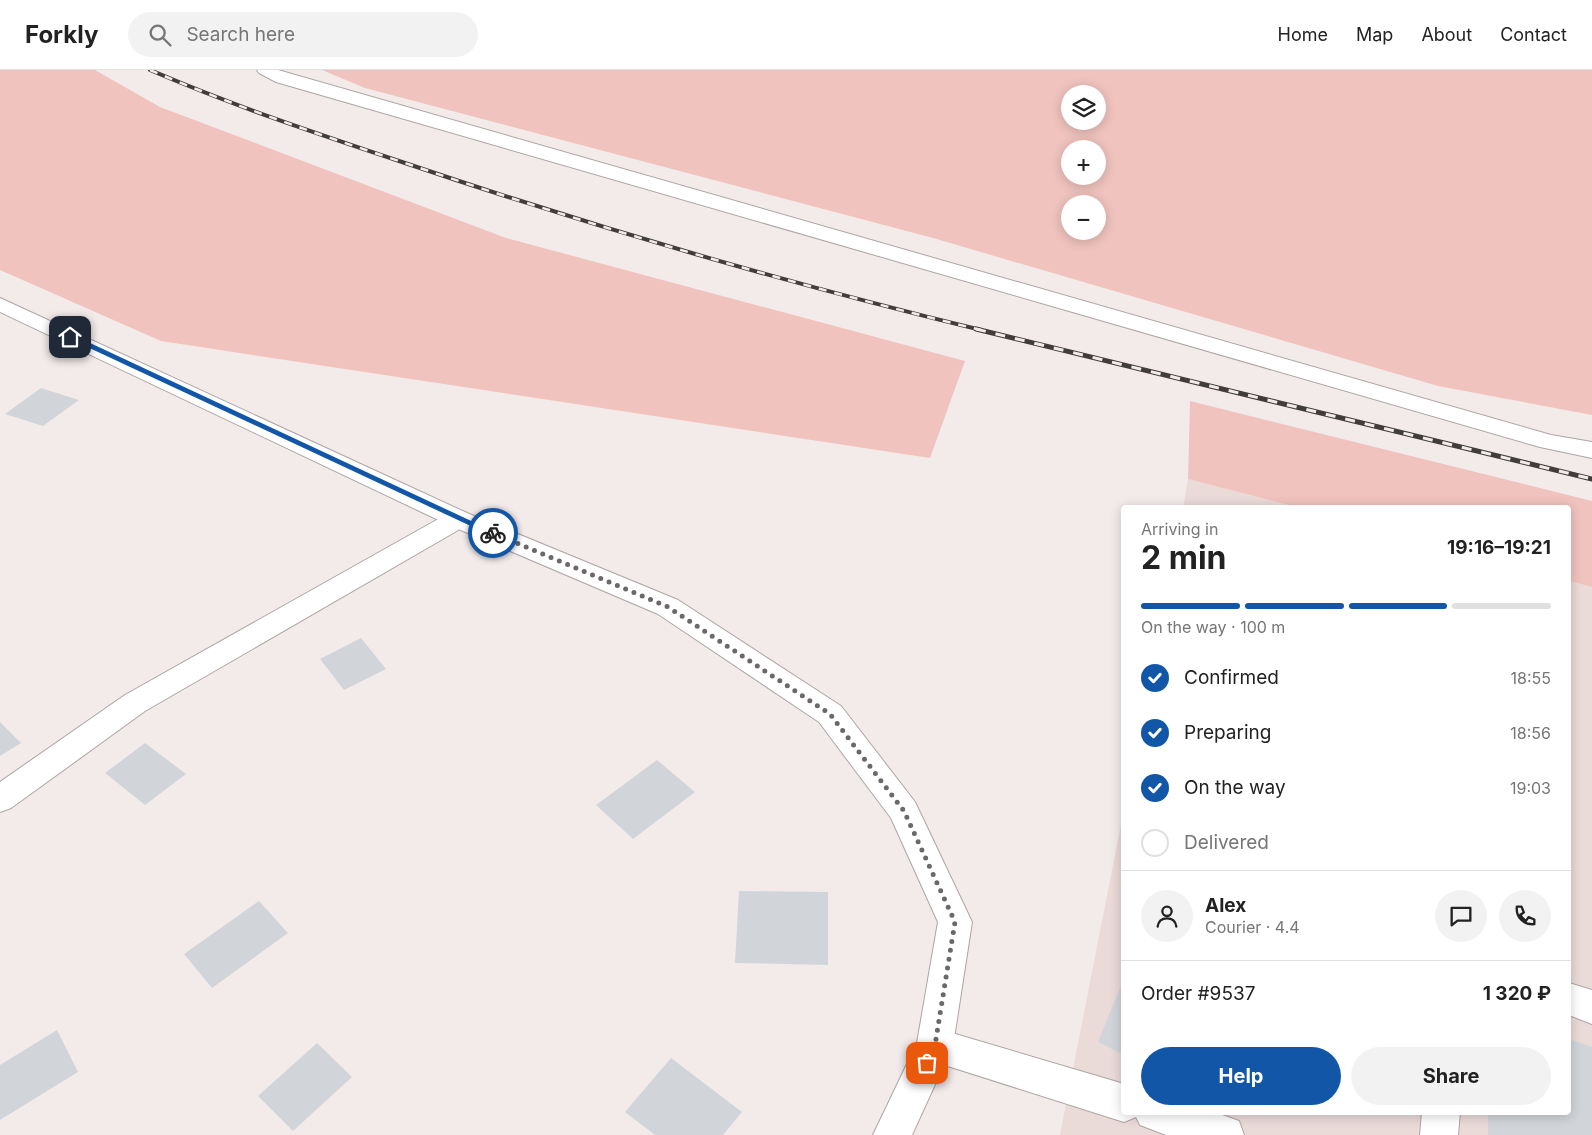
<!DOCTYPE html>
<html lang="en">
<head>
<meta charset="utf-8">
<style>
  body { margin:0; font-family:Inter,sans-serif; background:#f2f2f2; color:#222; height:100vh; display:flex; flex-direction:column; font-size:19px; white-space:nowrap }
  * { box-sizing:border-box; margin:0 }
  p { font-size:16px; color:#767676 }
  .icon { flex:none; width:28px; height:28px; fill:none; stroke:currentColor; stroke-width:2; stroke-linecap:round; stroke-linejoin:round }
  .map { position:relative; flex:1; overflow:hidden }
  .panel { position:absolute; left:1121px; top:435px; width:450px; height:610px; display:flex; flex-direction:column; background:#fff; border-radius:5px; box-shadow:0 2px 12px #0003 }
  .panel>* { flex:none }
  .buttons { position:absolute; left:1061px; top:15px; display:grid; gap:10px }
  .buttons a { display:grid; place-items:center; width:45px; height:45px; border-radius:50%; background:#fff; box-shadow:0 2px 12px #0003; font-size:25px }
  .pin { position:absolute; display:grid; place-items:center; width:42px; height:42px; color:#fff; margin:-21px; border-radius:10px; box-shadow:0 2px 8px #0006 }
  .courier { position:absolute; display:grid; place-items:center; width:50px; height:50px; margin:-25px; border:4px solid #1257a7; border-radius:50%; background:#fff; color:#222; box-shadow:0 1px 6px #0007 }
  .overview em { font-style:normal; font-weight:700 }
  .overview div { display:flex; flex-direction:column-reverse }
  .overview { display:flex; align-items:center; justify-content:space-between; height:85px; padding:0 20px }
  h1 { font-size:32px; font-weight:700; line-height:38px }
  .bar { display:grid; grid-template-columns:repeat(4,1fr); gap:8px 5px; align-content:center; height:60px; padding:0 20px }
  .bar i { height:6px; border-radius:4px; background:#e0e0e0 }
  .bar .active { background:#1257a7 }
  .bar p { grid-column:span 4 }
  .line { display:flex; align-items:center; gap:12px; padding:0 20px; border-top:1px solid #e0e0e0 }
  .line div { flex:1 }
  .round { display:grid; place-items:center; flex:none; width:52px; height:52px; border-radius:26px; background:#f2f2f2 }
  ol { padding:0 20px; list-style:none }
  li { display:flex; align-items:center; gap:15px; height:55px }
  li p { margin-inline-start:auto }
  li .icon { padding:5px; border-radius:50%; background:#1257a7; color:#fff; stroke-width:4 }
  li:last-child { color:#767676 }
  li i { width:28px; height:28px; border:2px solid #e0e0e0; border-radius:50% }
  .cta { display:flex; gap:10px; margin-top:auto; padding:10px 20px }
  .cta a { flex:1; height:58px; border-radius:30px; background:#1257a7; color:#fff; font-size:20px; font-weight:700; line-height:58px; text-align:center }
  .cta a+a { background:#f2f2f2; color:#222 }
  header { display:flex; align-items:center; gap:30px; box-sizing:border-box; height:70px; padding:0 25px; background:#fff; border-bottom:1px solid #e0e0e0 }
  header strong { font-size:24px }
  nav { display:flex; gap:28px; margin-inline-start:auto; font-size:18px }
  .search { width:350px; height:45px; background:#f2f2f2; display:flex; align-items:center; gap:12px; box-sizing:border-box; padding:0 18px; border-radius:28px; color:#767676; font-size:19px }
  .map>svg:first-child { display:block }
  .built { fill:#eadad8 }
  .green { fill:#f0c3be; fill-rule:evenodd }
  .building { fill:#d1d5da }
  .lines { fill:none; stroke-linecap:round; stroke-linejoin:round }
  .minor-casing { stroke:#ada5a4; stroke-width:2 }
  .major-casing { stroke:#ada5a4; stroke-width:2 }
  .minor { fill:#fff; fill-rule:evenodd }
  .major { fill:#fff; fill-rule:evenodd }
  .rail-far1-casing { stroke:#413d3d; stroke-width:4 }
  .rail-casing { stroke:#413d3d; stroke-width:5 }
  .rail-far1 { stroke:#f3ebea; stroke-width:2.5; stroke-dasharray:8; stroke-linecap:butt }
  .rail { stroke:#f3ebea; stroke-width:3; stroke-dasharray:10; stroke-linecap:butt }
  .route { fill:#1257a7 }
  .done { stroke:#6d6868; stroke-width:5; stroke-dasharray:0 9 }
</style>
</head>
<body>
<header>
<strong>Forkly</strong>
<div class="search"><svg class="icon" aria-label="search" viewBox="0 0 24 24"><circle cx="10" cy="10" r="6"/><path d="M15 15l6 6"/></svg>Search here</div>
<nav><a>Home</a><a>Map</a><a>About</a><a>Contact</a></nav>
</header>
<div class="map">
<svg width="1592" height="1065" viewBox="0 0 1592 1065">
  <rect width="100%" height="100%" fill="#f3ebea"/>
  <path class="built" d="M 1188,409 L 1296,437 L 1183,438 Z
    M 1569,511 L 1592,517 L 1592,1065 L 1060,1065 L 1124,739 L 1124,1042 L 1569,1042 Z"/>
  <path class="green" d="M 0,0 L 95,0 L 160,37 L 506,168 L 965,291 L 930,388 L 161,271 L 0,200 Z
    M 322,0 L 1592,0 L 1592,345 L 1438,316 L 933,168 L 365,18 ZM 1070,24 L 1098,24 L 1098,51 L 1070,51 ZM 1070,79 L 1098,79 L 1098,106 L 1070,106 ZM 1070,134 L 1098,134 L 1098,161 L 1070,161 Z
    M 1190,331 L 1592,431 L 1592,517 L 1569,511 L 1569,438 L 1296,437 L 1188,409 Z"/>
  <path class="building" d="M 41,318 L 79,330 L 43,356 L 5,344 Z
    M 361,568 L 386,599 L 344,620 L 320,589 Z
    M 0,652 L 21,673 L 0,686 Z
    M 145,673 L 186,704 L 145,735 L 105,703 Z
    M 657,690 L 695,722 L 633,769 L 596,735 Z
    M 739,821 L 828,822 L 828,895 L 735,893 Z
    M 259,831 L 288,863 L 212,918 L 184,884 Z
    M 1124,908 L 1124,985 L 1098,972 Z
    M 57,960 L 78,1002 L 0,1050 L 0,995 Z
    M 1569,969 L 1592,977 L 1592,1065 L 1488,1065 L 1488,1042 L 1569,1042 Z
    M 317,973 L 352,1007 L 293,1061 L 258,1026 Z
    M 671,988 L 742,1042 L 723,1065 L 655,1065 L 625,1042 Z"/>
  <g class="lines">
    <g class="minor-casing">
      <path id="minor" d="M 257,0 L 278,0 L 1551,365 L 1592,372 L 1592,388 L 1540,377 L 276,12 L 259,3 Z
        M 458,440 L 467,443 L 471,449 L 467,455 L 145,641 L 11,738 L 0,742 L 0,712 L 125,625 L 449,443 Z
        M 1569,913 L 1592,920 L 1592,954 L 1569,945 Z
        M 935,958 L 1124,1014 L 1124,1042 L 1214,1042 L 1239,1051 L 1244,1065 L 1166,1065 L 1140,1055 L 1136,1047 L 1124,1052 L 935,992 L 922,987 L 917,975 L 922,963 Z
        M 1422,1042 L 1460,1042 L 1458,1065 L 1420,1065 Z"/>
    </g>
    <g class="major-casing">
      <path id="major" d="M 0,228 L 467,443 L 678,530 L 841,636 L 915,732 L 972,852 L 953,975 L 912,1065 L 873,1065 L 917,973 L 938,852 L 891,748 L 819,652 L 658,544 L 449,455 L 0,242 Z"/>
    </g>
    <use href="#minor" class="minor"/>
    <use href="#major" class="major"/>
    <g class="rail-far1-casing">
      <path id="rail-far1" d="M 150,0 C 234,36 318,64 405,93 C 594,157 787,213 981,260"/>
    </g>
    <g class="rail-casing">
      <path id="rail" d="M 976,259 L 1592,409"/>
    </g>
    <use href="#rail-far1" class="rail-far1"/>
    <use href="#rail" class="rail"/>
  </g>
  <path class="route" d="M 68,265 L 73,265 L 497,463 L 490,465 L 68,268 Z"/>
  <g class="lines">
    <path class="done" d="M 493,463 L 668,537 L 830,644 L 904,741 L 955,852 L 935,975 L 927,993"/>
  </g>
</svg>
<div class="buttons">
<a><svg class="icon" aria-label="layers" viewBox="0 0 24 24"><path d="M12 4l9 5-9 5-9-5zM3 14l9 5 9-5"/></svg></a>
<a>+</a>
<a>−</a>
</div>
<div class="pin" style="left:927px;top:993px;background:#ea580c"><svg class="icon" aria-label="bag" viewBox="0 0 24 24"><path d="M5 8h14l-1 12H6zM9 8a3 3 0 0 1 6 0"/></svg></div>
<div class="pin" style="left:70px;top:267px;background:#1f2937"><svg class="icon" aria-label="home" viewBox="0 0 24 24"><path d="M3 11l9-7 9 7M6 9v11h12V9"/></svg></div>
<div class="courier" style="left:493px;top:463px"><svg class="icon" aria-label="bike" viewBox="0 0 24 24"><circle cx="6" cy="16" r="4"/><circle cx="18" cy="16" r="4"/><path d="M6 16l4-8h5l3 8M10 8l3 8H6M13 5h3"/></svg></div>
<section class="panel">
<div class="overview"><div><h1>2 min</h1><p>Arriving in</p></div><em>19:16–19:21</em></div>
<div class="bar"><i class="active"></i><i class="active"></i><i class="active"></i><i></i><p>On the way · 100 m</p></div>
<ol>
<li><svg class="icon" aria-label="check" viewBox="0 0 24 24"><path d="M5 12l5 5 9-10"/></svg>Confirmed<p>18:55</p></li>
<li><svg class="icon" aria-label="check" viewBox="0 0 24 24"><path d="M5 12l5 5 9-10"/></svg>Preparing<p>18:56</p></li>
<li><svg class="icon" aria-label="check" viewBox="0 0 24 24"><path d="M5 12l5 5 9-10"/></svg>On the way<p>19:03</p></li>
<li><i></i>Delivered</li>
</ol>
<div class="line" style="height:90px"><a class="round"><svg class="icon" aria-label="person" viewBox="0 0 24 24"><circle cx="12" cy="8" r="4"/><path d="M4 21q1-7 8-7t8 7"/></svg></a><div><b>Alex</b><p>Courier · 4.4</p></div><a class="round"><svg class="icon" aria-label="chat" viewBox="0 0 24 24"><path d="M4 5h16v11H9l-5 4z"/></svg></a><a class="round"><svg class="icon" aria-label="phone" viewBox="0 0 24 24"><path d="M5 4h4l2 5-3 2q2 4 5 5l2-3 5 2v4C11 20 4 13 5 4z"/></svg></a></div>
<div class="line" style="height:65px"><div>Order #9537</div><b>1 320 ₽</b></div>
<div class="cta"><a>Help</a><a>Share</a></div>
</section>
</div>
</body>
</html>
